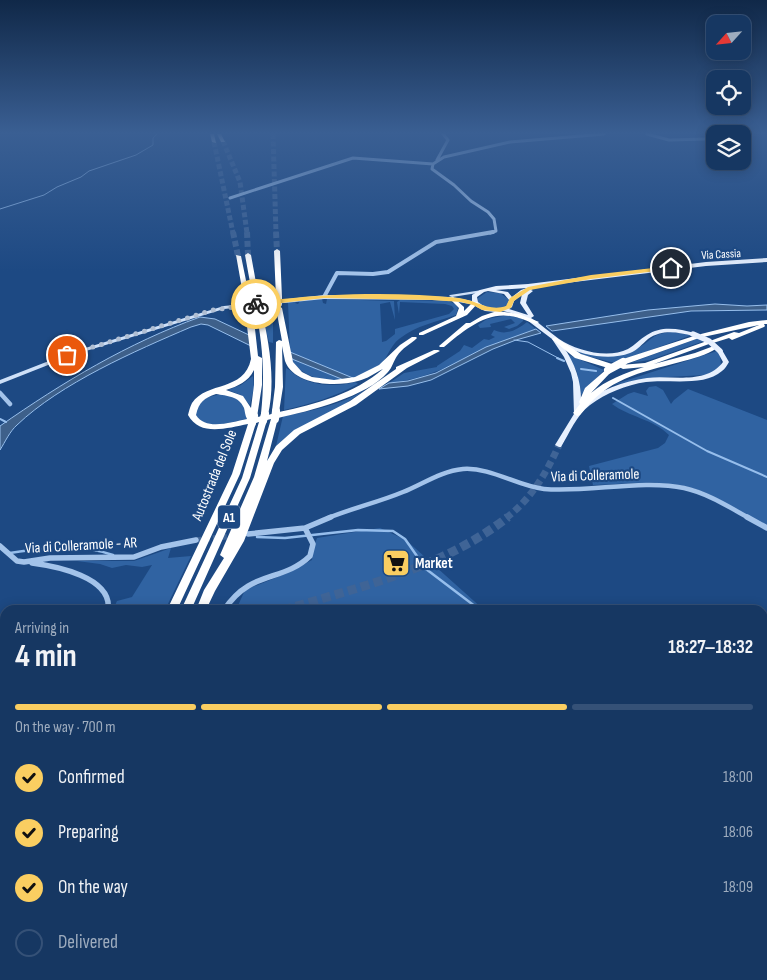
<!DOCTYPE html>
<html lang="en">
<head>
<meta charset="utf-8">
<style>
  body { margin:0; font-family:"Sofia Sans Condensed",sans-serif; background:#23426b; color:#f1f3f6; height:100vh; display:flex; flex-direction:column; font-size:19px; white-space:nowrap }
  * { box-sizing:border-box; margin:0 }
  p { font-size:16px; color:#9eacbe }
  .icon { flex:none; width:28px; height:28px; fill:none; stroke:currentColor; stroke-width:2; stroke-linecap:round; stroke-linejoin:round }
  .map { position:relative; flex:1; overflow:hidden }
  .details { position:absolute; left:0px; top:605px; width:768px; height:375px; display:flex; flex-direction:column; background:#163762; border-radius:15px 15px 0 0; box-shadow:0 2px 12px #0003,0 0 0 1px #355177 }
  .details>* { flex:none }
  .needle { width:32px; rotate:243deg }
  .fabs { position:absolute; left:706px; top:15px; display:grid; gap:10px }
  .fabs a { display:grid; place-items:center; width:45px; height:45px; border-radius:10px; background:#163762; box-shadow:0 2px 12px #0003,0 0 0 1px #355177; font-size:25px }
  .pin { position:absolute; display:grid; place-items:center; width:42px; height:42px; color:#fff; margin:-21px; border:2px solid #fff; border-radius:50%; box-shadow:0 1px 5px #0007 }
  .courier { position:absolute; display:grid; place-items:center; width:50px; height:50px; margin:-25px; border:4px solid #face61; border-radius:50%; background:#fff; color:#222; box-shadow:0 1px 6px #0007 }
  .overview em { font-style:normal; font-weight:700 }
  .overview div { display:flex; flex-direction:column-reverse }
  .overview { display:flex; align-items:center; justify-content:space-between; height:85px; padding:0 15px }
  h1 { font-size:32px; font-weight:700; line-height:38px }
  .bar { display:grid; grid-template-columns:repeat(4,1fr); gap:8px 5px; align-content:center; height:60px; padding:0 15px }
  .bar i { height:6px; border-radius:4px; background:#355177 }
  .bar .selected { background:#face61 }
  .bar p { grid-column:span 4 }
  ol { padding:0 15px; list-style:none }
  li { display:flex; align-items:center; gap:15px; height:55px }
  li p { margin-inline-start:auto }
  li .icon { padding:5px; border-radius:50%; background:#face61; color:#111; stroke-width:4 }
  li:last-child { color:#9eacbe }
  li i { width:28px; height:28px; border:2px solid #355177; border-radius:50% }
  .map>svg:first-child { display:block }
  .green { fill:#3063a2 }
  .water { fill:#3e608a; stroke:#96beec }
  .lines { fill:none; stroke-linecap:round; stroke-linejoin:round }
  .stream-far2 { stroke:#96beec; stroke-width:1 }
  .stream-far1 { stroke:#96beec; stroke-width:2 }
  .stream { stroke:#96beec; stroke-width:2.5 }
  .street-tunnel { stroke:#3f6496; stroke-width:5.5; stroke-dasharray:5.5 3; stroke-linecap:butt }
  .primary-tunnel-far2 { stroke:#3f6496; stroke-width:7; stroke-dasharray:7 4; stroke-linecap:butt }
  .primary-tunnel-far1 { stroke:#3f6496; stroke-width:9; stroke-dasharray:9 4.5; stroke-linecap:butt }
  .primary-tunnel { stroke:#3f6496; stroke-width:11; stroke-dasharray:11 5.5; stroke-linecap:butt }
  .highway-tunnel-far1 { stroke:#3f6496; stroke-width:5; stroke-dasharray:5 2.5; stroke-linecap:butt }
  .highway-tunnel { stroke:#3f6496; stroke-width:6; stroke-dasharray:6 3; stroke-linecap:butt }
  .street-far4 { stroke:#a3c3ea; stroke-width:3 }
  .street-far3 { stroke:#a3c3ea; stroke-width:4 }
  .street-far2 { stroke:#a3c3ea; stroke-width:4.5 }
  .street-far1 { stroke:#a3c3ea; stroke-width:5.5 }
  .street { stroke:#a3c3ea; stroke-width:8 }
  .secondary { fill:#cee0f8; fill-rule:evenodd }
  .primary { fill:#e7f0fe; fill-rule:evenodd }
  .highway { fill:#fff; fill-rule:evenodd }
  .primary-bridge { stroke:#e7f0fe; stroke-width:5.5 }
  .highway-bridge-far1 { stroke:#fff; stroke-width:6 }
  .highway-bridge { stroke:#fff; stroke-width:8 }
  .route { fill:#face61 }
  .done { stroke:#b0bfd4; stroke-width:5; stroke-dasharray:0 9 }
  .labels { text-anchor:middle; stroke-width:4.5; stroke-linejoin:round; paint-order:stroke }
  .far-street-label { font-size:12px; fill:#fff; stroke:#1d4983 }
  .shield { fill:#1d4983; stroke:#bbc8da; stroke-width:1 }
  .shield-label { font-size:14px; font-weight:bold; fill:#fff }
  .street-label { font-size:15px; fill:#fff; stroke:#1d4983 }
  .poi-label { font-size:15px; font-weight:bold; fill:#fff; stroke:#1d4983; text-anchor:start }
</style>
</head>
<body>
<div class="map">
<svg width="767" height="980" viewBox="0 0 767 980">
  <rect width="100%" height="100%" fill="#1d4983"/>
  <path class="green" d="M 487,292 L 500,293 L 508,299 L 508,304 C 499,312 486,310 478,302 L 478,298 Z
    M 322,299 L 323,303 L 326,304 L 327,299 L 394,301 L 395,320 L 390,302 L 380,304 L 382,342 L 386,341 L 395,334 L 395,329 L 449,314 L 454,309 L 452,306 L 445,304 L 400,302 L 399,314 L 397,302 L 400,300 L 449,301 L 455,304 L 458,308 L 456,315 C 436,322 417,325 399,339 C 390,346 388,357 381,364 C 374,371 363,375 353,378 L 290,352 L 288,302 L 296,302 L 295,303 L 298,304 L 300,301 Z
    M 273,304 L 273,343 L 269,342 L 260,306 Z
    M 508,315 L 523,319 L 523,321 L 517,326 L 509,329 L 504,327 L 515,323 L 511,319 L 490,324 L 491,327 L 480,328 L 478,325 L 487,319 Z
    M 527,322 L 536,329 C 486,345 442,378 389,383 L 404,373 L 437,367 L 437,366 L 460,351 L 464,345 L 472,348 L 484,339 L 489,340 L 495,337 L 491,335 L 494,330 C 506,336 517,330 527,322 Z
    M 673,332 L 692,335 L 615,363 L 583,355 L 572,348 C 594,353 616,360 638,348 C 653,340 651,333 673,332 Z
    M 699,338 L 704,341 L 650,360 L 630,363 Z
    M 717,351 L 720,355 L 721,365 L 717,370 L 705,375 L 650,378 L 612,385 Z
    M 567,354 L 604,370 L 581,395 L 577,372 Z
    M 292,359 L 344,380 C 323,381 306,378 291,362 Z
    M 286,368 C 291,370 294,375 299,377 C 315,386 337,387 355,382 L 358,384 C 335,397 310,404 284,410 Z
    M 253,376 L 254,387 L 250,405 L 241,395 L 228,390 L 241,385 Z
    M 656,386 L 663,390 L 671,404 L 674,400 L 688,389 L 767,420 L 767,525 C 743,518 724,499 701,491 C 667,478 628,484 593,485 L 589,466 L 658,448 L 665,443 L 669,435 C 653,419 629,417 612,404 L 628,394 L 634,392 L 648,396 L 646,391 L 649,387 Z
    M 365,390 L 336,410 L 286,437 L 276,446 L 283,416 C 312,411 340,405 365,390 Z
    M 221,394 C 239,397 243,400 247,419 C 232,421 197,435 195,410 L 205,398 Z
    M 380,528 L 406,540 L 484,610 L 236,610 L 245,590 L 285,574 L 312,560 L 313,549 L 317,538 Z
    M 171,548 L 168,558 L 191,556 L 165,610 L 113,610 L 117,601 L 132,597 L 152,565 L 142,567 L 126,565 L 112,568 L 100,564 L 77,561 L 134,561 Z
    M 3,689 L 5,742 L 0,745 L 0,691 Z
    M 763,854 L 767,854 L 767,980 L 683,980 L 680,975 L 762,975 Z
    M 127,975 L 188,975 L 186,980 L 126,980 Z"/>
  <path class="water" d="M 715,304 L 747,306 L 767,305 L 767,310 L 691,311 L 552,331 L 546,326 L 648,310 Z
    M 200,317 L 215,319 L 249,335 L 251,346 L 208,325 L 201,324 L 191,327 C 135,351 61,383 17,425 C 10,431 5,442 0,450 L 0,426 C 63,382 128,343 200,317 Z
    M 536,329 L 541,333 L 516,340 L 493,349 L 431,380 L 408,386 L 379,389 L 389,383 L 408,381 L 436,373 L 486,347 Z
    M 290,352 L 353,378 L 344,380 L 292,359 Z"/>
  <g class="lines">
    <path class="stream-far2" d="M 0,209 L 44,195 L 57,187 L 81,177 L 89,171 L 136,155 L 153,145 L 153,138 L 157,134
      M 514,340 L 528,342 L 560,359"/>
    <path class="stream-far1" d="M 557,358 L 564,361
      M 581,369 L 596,371
      M 613,398 L 707,451 L 767,477
      M 0,419 L 6,422"/>
    <path class="stream" d="M 257,537 L 285,538 L 358,530 L 393,531 L 405,539 L 426,569 L 480,610
      M 9,553 C 45,548 78,543 113,555
      M 762,651 L 767,651
      M 762,939 L 767,940
      M 0,973 L 6,980"/>
    <path class="street-tunnel" d="M 196,540 L 233,536"/>
    <path class="primary-tunnel-far2" d="M 506,518 C 531,499 546,474 559,445"/>
    <path class="primary-tunnel-far1" d="M 283,610 C 360,587 443,568 508,517"/>
    <path class="primary-tunnel" d="M 0,738 L 5,735"/>
    <path class="highway-tunnel-far1" d="M 273,134 L 276,233
      M 223,141 L 240,182 L 247,233
      M 214,142 L 233,233"/>
    <path class="highway-tunnel" d="M 233,232 L 238,256
      M 247,232 L 248,255
      M 276,232 L 277,251"/>
    <path class="street-far4" d="M 647,134 L 669,140 L 706,139
      M 437,160 L 448,140 L 443,134
      M 433,164 L 444,157 L 510,142 L 604,134
      M 433,164 L 432,169 L 454,185 L 471,201 L 488,212 L 494,219 L 496,231 L 490,233
      M 230,198 L 353,158 L 433,164"/>
    <path class="street-far3" d="M 324,297 L 337,273 L 373,274 L 388,272 L 436,242 L 493,232"/>
    <path class="street-far2" d="M 0,393 L 10,404
      M 328,518 C 353,508 379,502 403,492 C 423,484 441,471 463,469 C 491,467 517,486 544,489 C 587,493 642,479 684,488 C 707,493 729,507 749,518"/>
    <path class="street-far1" d="M 747,517 L 767,528
      M 248,534 L 305,528 L 331,517
      M 0,546 L 17,561 L 24,562 L 50,558 L 134,557 L 161,547 L 196,540
      M 32,563 C 55,566 113,577 108,610
      M 224,610 C 251,569 282,583 310,556 L 313,544 L 305,528"/>
    <path class="street" d="M 424,975 L 432,980"/>
    <path class="secondary" d="M 482,290 L 484,291 L 484,292 L 452,297 L 477,302 L 478,303 L 475,305 L 453,301 L 432,300 L 324,299 L 224,309 L 76,354 L 0,384 L 0,380 L 72,352 L 224,306 L 324,295 L 452,297 L 449,296 L 450,295 Z"/>
    <path class="primary" d="M 767,258 L 767,262 L 706,266 L 533,287 L 534,288 L 531,290 L 533,291 L 528,295 L 526,303 L 534,316 L 531,318 C 541,324 549,332 559,339 C 577,351 608,359 628,349 C 635,345 640,339 647,335 C 662,325 679,329 695,333 L 696,334 L 693,336 C 678,332 662,329 648,339 C 642,344 638,350 630,353 C 609,361 583,355 563,346 C 576,365 582,383 581,406 C 598,390 624,381 647,378 C 672,375 706,385 723,362 L 717,351 L 718,350 L 722,350 L 729,362 C 727,365 725,369 722,371 C 704,387 669,379 646,382 C 626,385 606,393 590,405 C 576,416 570,432 561,447 L 559,447 L 555,445 L 574,414 L 573,382 L 571,373 L 564,357 L 552,339 L 523,317 L 511,313 L 503,311 L 496,312 L 485,311 L 477,307 L 472,303 L 472,295 L 480,290 L 496,286 L 528,284 L 706,262 ZM 527,288 L 521,290 L 512,297 L 508,292 L 496,290 ZM 488,291 L 504,294 L 509,300 L 507,306 C 496,311 487,309 478,302 L 477,297 L 484,292 ZM 522,294 L 520,303 L 528,315 L 509,309 L 512,307 L 514,301 Z"/>
    <path class="highway" d="M 210,134 L 214,134 L 216,143 L 212,142 Z
      M 217,134 L 221,134 L 225,142 L 221,142 Z
      M 277,249 L 280,251 L 282,298 L 279,300 L 276,298 L 274,251 Z
      M 248,253 L 251,255 L 259,299 L 256,301 L 253,299 L 245,255 Z
      M 236,255 L 241,256 L 250,300 L 249,301 L 245,301 L 244,300 Z
      M 453,297 L 464,307 L 464,311 L 473,302 L 477,302 L 478,303 L 467,315 L 423,335 L 419,335 L 419,333 L 456,316 L 459,308 L 450,299 Z
      M 258,305 L 261,307 C 269,342 276,380 268,415 L 275,413 L 272,411 L 275,387 L 276,342 L 279,340 L 282,341 L 276,308 L 277,307 L 279,306 L 282,308 L 293,362 L 302,372 L 312,377 L 334,380 L 355,377 L 379,365 L 400,345 L 412,337 L 416,337 L 417,338 C 411,344 402,348 397,356 C 394,360 392,368 388,372 C 367,397 309,411 278,418 L 267,461 L 276,446 L 294,430 L 350,401 L 396,369 L 396,367 L 434,350 L 438,350 L 440,351 L 407,368 L 356,405 L 300,434 L 282,450 L 274,463 L 244,541 L 215,591 L 206,610 L 196,610 L 204,590 L 224,558 L 220,555 L 254,477 L 271,419 L 267,420 L 250,478 L 191,610 L 181,610 L 242,478 L 259,422 L 256,423 L 240,474 L 177,610 L 167,610 L 232,474 L 248,424 C 227,428 200,437 188,415 C 189,411 190,407 192,403 C 207,381 244,392 251,359 L 246,318 L 247,311 L 250,309 L 253,311 L 258,356 L 262,358 L 262,385 L 257,417 L 263,416 L 261,414 C 265,377 263,343 255,307 ZM 282,346 C 283,351 284,356 285,361 C 294,386 337,387 358,381 C 367,379 375,373 383,369 C 354,394 316,404 279,412 L 283,387 ZM 254,370 L 254,385 L 251,408 L 243,396 L 226,390 C 238,386 248,382 254,370 ZM 216,394 C 227,396 239,396 244,408 C 245,412 245,415 247,419 C 231,422 206,431 196,415 C 199,402 204,398 216,394 Z
      M 497,311 L 519,314 L 539,322 L 536,324 C 527,321 519,317 510,316 C 485,312 462,332 444,347 L 440,347 L 439,346 L 466,323 L 470,323 L 482,316 Z
      M 767,320 L 767,324 L 764,324 L 765,326 L 764,327 L 732,340 L 729,338 L 713,343 L 710,341 L 734,332 L 739,333 L 759,325 L 703,337 L 700,335 L 701,334 L 749,322 Z
      M 697,335 L 700,337 L 699,338 L 626,364 L 623,364 L 619,362 L 620,360 Z
      M 555,337 L 581,354 L 612,364 L 613,366 L 609,368 L 612,370 L 611,372 L 591,393 C 606,380 625,373 644,367 L 623,369 L 619,367 L 620,365 L 645,363 L 707,341 L 709,342 L 709,344 L 654,364 L 695,353 L 711,347 L 713,346 L 717,348 C 707,355 692,359 680,362 C 639,373 608,378 580,415 L 577,416 L 573,413 L 580,404 L 579,402 L 585,388 L 608,368 L 575,358 L 553,340 L 552,339 Z
      M 24,975 L 38,975 L 37,980 L 23,980 Z
      M 41,975 L 55,975 L 54,980 L 40,980 Z
      M 84,975 L 98,975 L 97,980 L 83,980 Z"/>
    <path class="primary-bridge" d="M 693,334 L 709,341 L 720,351"/>
    <path class="highway-bridge-far1" d="M 279,298 L 279,304
      M 256,299 L 258,307
      M 247,300 L 249,308"/>
    <path class="highway-bridge" d="M 608,370 L 623,362
      M 275,419 L 276,411
      M 263,421 L 265,414
      M 252,423 L 254,416"/>
  </g>
  <linearGradient id="sky" x2="0" y2="1"><stop stop-color="#102848"/><stop offset="0.49" stop-color="#3a5f93"/><stop offset="1" stop-color="#3a5f93" stop-opacity="0"/></linearGradient>
  <rect width="767" height="271" fill="url(#sky)"/>
  <path class="route" d="M 671,266 L 673,269 L 591,279 L 530,290 L 514,301 L 511,308 L 500,312 L 482,310 L 473,305 L 461,302 L 432,300 L 324,298 L 256,306 L 253,304 C 260,299 273,300 282,299 C 338,293 403,292 459,298 C 476,300 489,312 506,306 L 510,298 L 528,287 L 591,275 Z"/>
  <g class="lines">
    <path class="done" d="M 67,355 L 213,310 L 256,304"/>
  </g>
  <defs>
    <g id="supermarket-square" transform="scale(1.4375)"><rect x="-9" y="-9" width="18" height="18" rx="4" fill="#face61" stroke="#1d4983"/><path d="M-6-5.5h2.5l.6 2H6L4.5 2H-2.5L-4.4-4H-6ZM-1.5 3.2a1.3 1.3 0 1 0 .1 0ZM3 3.2a1.3 1.3 0 1 0 .1 0Z" fill="#111"/></g>
  </defs>
  <g fill-rule="evenodd">
    <use href="#supermarket-square" x="396" y="563"/>
  </g>
  <g class="labels">
    <g class="far-street-label">
      <text transform="translate(721 254) rotate(-3)" y="4">Via Cassia</text>
    </g>
    <rect class="shield" x="218" y="505.5" width="22" height="23" rx="4"/>
    <g class="shield-label">
      <text x="229" y="522">A1</text>
    </g>
    <g class="street-label">
      <text transform="translate(214 475) rotate(-68)" y="5">Autostrada del Sole</text>
      <text transform="translate(595 475) rotate(-2)" y="5">Via di Colleramole</text>
      <text transform="translate(81 545) rotate(-3)" y="5">Via di Colleramole - AR</text>
    </g>
    <g class="poi-label">
      <text x="415" y="568">Market</text>
    </g>
  </g>
</svg>
<div class="fabs">
<a><svg class="needle" viewBox="-14 -14 28 28"><path d="M0-13l5 13h-10z" fill="#e53935"/><path d="M0 13l5-13h-10z" fill="#9eacbe"/></svg></a>
<a><svg class="icon" aria-label="locate" viewBox="0 0 24 24"><circle cx="12" cy="12" r="6"/><path d="M12 2v4M12 18v4M2 12h4M18 12h4"/></svg></a>
<a><svg class="icon" aria-label="layers" viewBox="0 0 24 24"><path d="M12 4l9 5-9 5-9-5zM3 14l9 5 9-5"/></svg></a>
</div>
<div class="pin" style="left:67px;top:355px;background:#ea580c"><svg class="icon" aria-label="bag" viewBox="0 0 24 24"><path d="M5 8h14l-1 12H6zM9 8a3 3 0 0 1 6 0"/></svg></div>
<div class="pin" style="left:671px;top:268px;background:#1f2937"><svg class="icon" aria-label="home" viewBox="0 0 24 24"><path d="M3 11l9-7 9 7M6 9v11h12V9"/></svg></div>
<div class="courier" style="left:256px;top:304px"><svg class="icon" aria-label="bike" viewBox="0 0 24 24"><circle cx="6" cy="16" r="4"/><circle cx="18" cy="16" r="4"/><path d="M6 16l4-8h5l3 8M10 8l3 8H6M13 5h3"/></svg></div>
<section class="details">
<div class="overview"><div><h1>4 min</h1><p>Arriving in</p></div><em>18:27–18:32</em></div>
<div class="bar"><i class="selected"></i><i class="selected"></i><i class="selected"></i><i></i><p>On the way · 700 m</p></div>
<ol>
<li><svg class="icon" aria-label="check" viewBox="0 0 24 24"><path d="M5 12l5 5 9-10"/></svg>Confirmed<p>18:00</p></li>
<li><svg class="icon" aria-label="check" viewBox="0 0 24 24"><path d="M5 12l5 5 9-10"/></svg>Preparing<p>18:06</p></li>
<li><svg class="icon" aria-label="check" viewBox="0 0 24 24"><path d="M5 12l5 5 9-10"/></svg>On the way<p>18:09</p></li>
<li><i></i>Delivered</li>
</ol>
</section>
</div>
</body>
</html>
